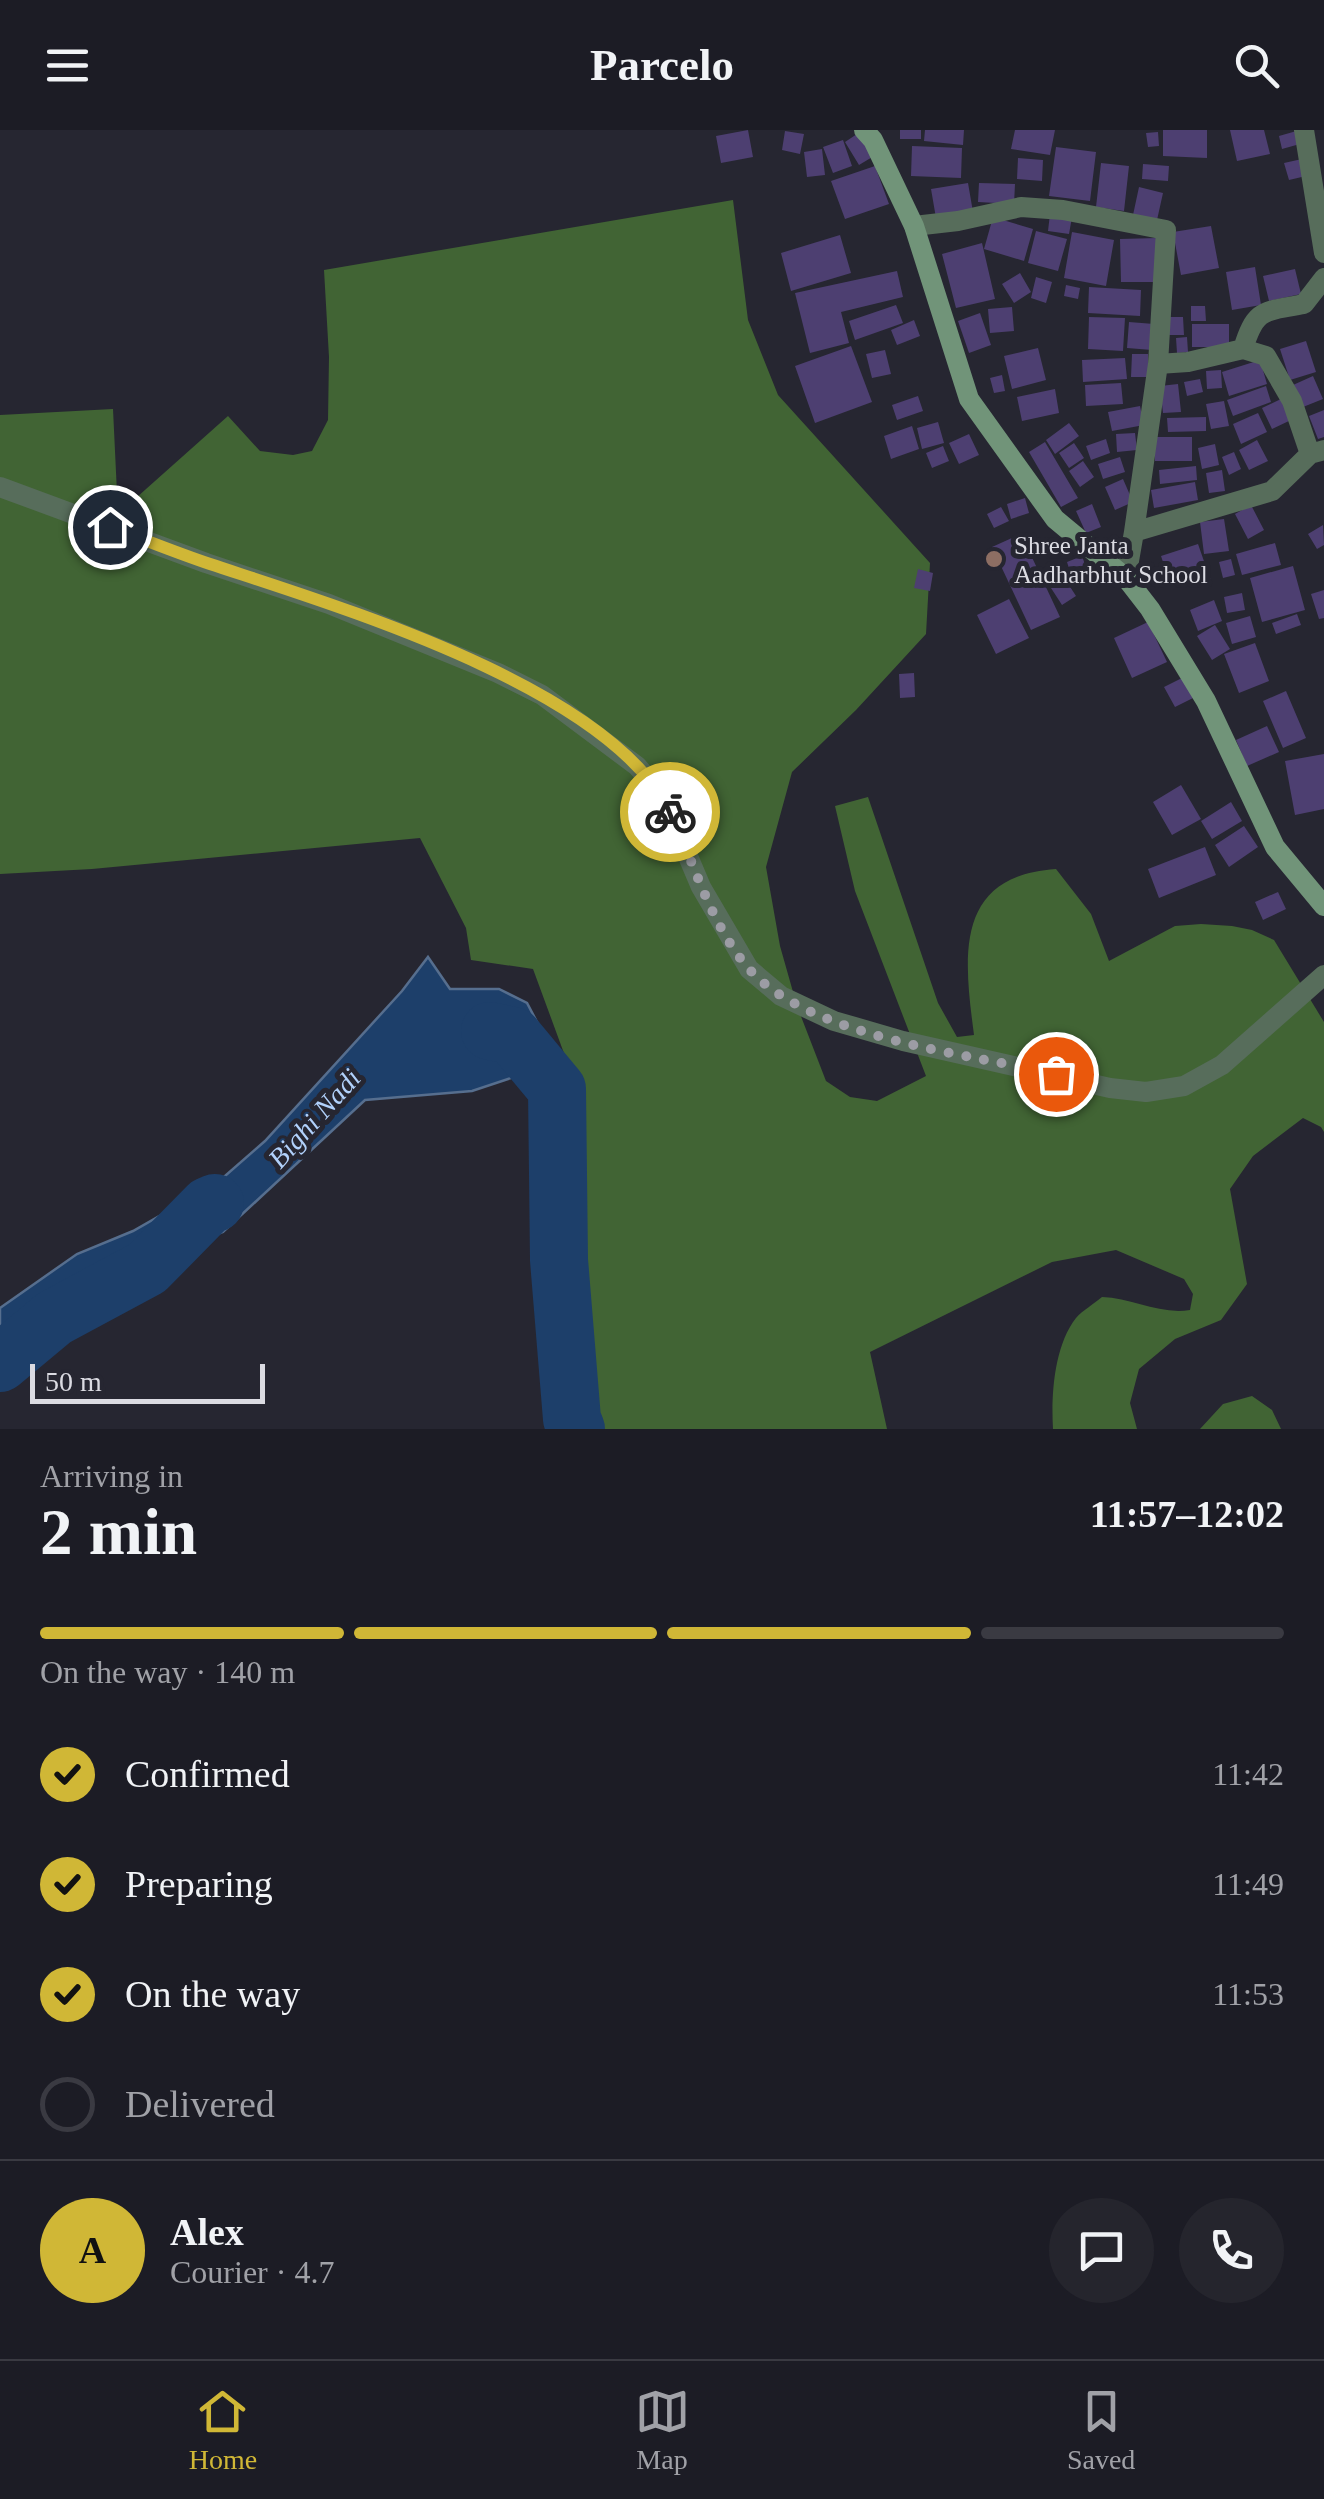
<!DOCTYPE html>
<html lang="en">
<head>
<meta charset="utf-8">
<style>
  body { margin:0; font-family:"Times New Roman",serif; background:#25252d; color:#f1f3f6; height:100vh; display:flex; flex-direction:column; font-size:38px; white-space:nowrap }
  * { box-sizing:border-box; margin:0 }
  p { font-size:32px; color:#a0a1a7 }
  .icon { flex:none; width:55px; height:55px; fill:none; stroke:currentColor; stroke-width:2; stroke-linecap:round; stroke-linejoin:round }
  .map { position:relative; height:1299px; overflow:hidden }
  .sheet { display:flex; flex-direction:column; background:#1c1c25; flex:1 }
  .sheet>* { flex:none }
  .scale { position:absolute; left:30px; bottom:25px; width:235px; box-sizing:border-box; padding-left:10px; border:5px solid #dbdbe2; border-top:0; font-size:28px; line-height:35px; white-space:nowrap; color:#dbdbe2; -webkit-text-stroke:8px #262631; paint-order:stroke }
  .pin { position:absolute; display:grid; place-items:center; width:85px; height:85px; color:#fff; margin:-42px; border:5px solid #fff; border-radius:50%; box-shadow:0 2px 10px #0007 }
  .courier { position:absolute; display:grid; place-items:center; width:100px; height:100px; margin:-50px; border:8px solid #d0b736; border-radius:50%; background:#fff; color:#222; box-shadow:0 2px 12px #0007 }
  .headline em { font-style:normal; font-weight:800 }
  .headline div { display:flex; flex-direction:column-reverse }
  .headline { display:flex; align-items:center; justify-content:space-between; height:170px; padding:0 40px }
  h1 { font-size:65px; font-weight:800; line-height:75px }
  .bar { display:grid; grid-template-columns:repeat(4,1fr); gap:15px 10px; align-content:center; height:120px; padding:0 40px }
  .bar i { height:12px; border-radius:8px; background:#3a3a42 }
  .bar .active { background:#d0b736 }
  .bar p { grid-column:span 4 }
  .line { display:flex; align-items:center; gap:25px; padding:0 40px; border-top:2px solid #3a3a42 }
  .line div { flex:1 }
  .round { display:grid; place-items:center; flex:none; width:105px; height:105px; border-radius:52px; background:#25252d }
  ol { padding:0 40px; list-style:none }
  li { display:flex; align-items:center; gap:30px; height:110px }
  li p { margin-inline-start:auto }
  li .icon { padding:10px; border-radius:50%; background:#d0b736; color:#111; stroke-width:4 }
  li:last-child { color:#a0a1a7 }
  li i { width:55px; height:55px; border:5px solid #3a3a42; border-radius:50% }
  header { display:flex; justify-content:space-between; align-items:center; height:130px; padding:0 40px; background:#1c1c25; font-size:45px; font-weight:800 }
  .tabs { display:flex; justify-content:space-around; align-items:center; height:140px; border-top:2px solid #3a3a42; background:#1c1c25; font-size:28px; color:#a0a1a7 }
  .tabs a { display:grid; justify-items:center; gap:5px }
  .tabs .active { color:#d0b736 }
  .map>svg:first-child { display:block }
  .forest { fill:#416434 }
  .water { fill:#1d3f6a; stroke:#566e8e; stroke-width:2.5 }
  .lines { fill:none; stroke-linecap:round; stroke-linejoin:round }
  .river { stroke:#1d3f6a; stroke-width:58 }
  .building { fill:#4d3f71 }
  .street { stroke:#576d5b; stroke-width:20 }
  .secondary { stroke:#719479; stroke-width:20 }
  .done { stroke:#9c9ca4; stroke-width:10; stroke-dasharray:0 18 }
  .route { stroke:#d0b736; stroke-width:12 }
  .education-dot { fill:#8d6e63; stroke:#262631; stroke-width:4 }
  .labels { text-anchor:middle; stroke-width:10; stroke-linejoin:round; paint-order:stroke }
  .poi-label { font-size:25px; fill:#dbdbe2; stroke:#262631; text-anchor:start }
  .water-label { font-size:28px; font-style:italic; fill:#b1d1fb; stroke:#262631 }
</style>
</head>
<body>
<header><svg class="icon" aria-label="menu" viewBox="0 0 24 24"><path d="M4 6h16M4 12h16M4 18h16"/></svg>Parcelo<svg class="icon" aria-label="search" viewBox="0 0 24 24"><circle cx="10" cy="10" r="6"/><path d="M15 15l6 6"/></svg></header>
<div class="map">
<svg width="1324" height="1299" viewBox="0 0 1324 1299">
  <rect width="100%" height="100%" fill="#262631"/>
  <path class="forest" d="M 733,70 L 748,190 L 778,265 L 930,433 L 926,504 L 856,580 L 792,642 L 766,737 L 780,816 L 797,876 L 826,951 L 850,967 L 877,971 L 926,946 L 855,761 L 835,676 L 868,667 L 938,873 L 957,907 L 974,905 C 964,828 953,746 1056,739 L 1091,784 L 1109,831 L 1175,796 L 1201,794 L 1232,796 L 1252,800 L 1274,810 L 1324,892 L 1324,1002 L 1321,997 L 1303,988 L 1253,1026 L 1230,1059 L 1247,1154 L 1221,1190 L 1175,1209 L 1139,1239 L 1130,1273 L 1137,1299 L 1053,1299 C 1051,1265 1054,1216 1076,1188 C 1083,1180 1094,1174 1102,1167 C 1132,1168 1160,1185 1190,1180 L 1193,1164 L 1184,1149 L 1116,1120 L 1052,1132 L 870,1222 L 887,1299 L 578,1299 L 569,1276 L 575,1130 L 565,926 L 533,839 L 471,830 L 466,798 L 420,708 L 92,739 L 0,744 L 0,285 L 113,279 L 118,384 L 228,286 L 260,321 L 293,325 L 312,321 L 328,290 L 329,227 L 324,140 Z
    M 1252,1266 L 1272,1280 L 1281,1299 L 1200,1299 L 1223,1274 Z"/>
  <path class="water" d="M 428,827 L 450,859 L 499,859 L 527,873 L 566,947 L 520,945 L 472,961 L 365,970 L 223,1102 L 120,1142 L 42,1191 L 0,1230 L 0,1178 L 77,1124 L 133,1101 L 217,1053 L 265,1011 L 402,861 Z"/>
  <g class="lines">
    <path class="river" d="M 490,901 L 513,906 L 557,959 L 559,1130 L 572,1289 L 576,1299
      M 0,1233 L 54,1188 L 147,1138 L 208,1076 L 215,1073"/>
  </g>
  <path class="building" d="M 748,0 L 753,27 L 721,33 L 716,6 Z
    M 900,0 L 921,0 L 921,9 L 900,9 Z
    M 925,0 L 964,0 L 963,15 L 924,11 Z
    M 1015,0 L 1055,0 L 1050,25 L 1011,19 Z
    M 1163,0 L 1207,0 L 1207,28 L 1163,26 Z
    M 1230,0 L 1264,0 L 1270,24 L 1237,31 Z
    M 1300,0 L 1307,12 L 1282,19 L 1279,6 Z
    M 785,1 L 804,4 L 800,24 L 782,20 Z
    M 860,2 L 874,26 L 859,35 L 845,12 Z
    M 1158,2 L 1159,16 L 1148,17 L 1146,3 Z
    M 843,10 L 852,36 L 833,43 L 823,17 Z
    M 912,16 L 962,18 L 961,48 L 911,46 Z
    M 1056,17 L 1096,22 L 1090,71 L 1049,66 Z
    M 822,19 L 825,45 L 807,47 L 804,22 Z
    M 1018,28 L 1043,30 L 1042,51 L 1017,49 Z
    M 1302,29 L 1306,46 L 1289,50 L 1284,33 Z
    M 1101,33 L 1129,36 L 1124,81 L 1096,77 Z
    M 1143,34 L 1169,36 L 1168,51 L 1142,49 Z
    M 875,36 L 889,74 L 845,89 L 831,51 Z
    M 968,53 L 973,82 L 936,88 L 931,59 Z
    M 979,53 L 1015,54 L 1014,74 L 978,72 Z
    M 1139,57 L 1163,63 L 1157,90 L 1133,85 Z
    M 1050,84 L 1072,87 L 1069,104 L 1048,101 Z
    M 993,87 L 1033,99 L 1024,131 L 984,119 Z
    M 1211,96 L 1219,138 L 1181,145 L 1173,102 Z
    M 1036,101 L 1067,109 L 1058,141 L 1028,133 Z
    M 1072,102 L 1114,110 L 1106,156 L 1064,148 Z
    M 840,105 L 851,143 L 791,161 L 781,123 Z
    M 1157,108 L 1158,152 L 1121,152 L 1120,109 Z
    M 982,113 L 995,169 L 956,178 L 942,124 Z
    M 1255,137 L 1261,175 L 1232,180 L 1226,142 Z
    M 1295,139 L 1301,164 L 1269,171 L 1263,146 Z
    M 897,141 L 903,167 L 841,182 L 849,213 L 810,223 L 795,163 Z
    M 1020,143 L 1031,162 L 1014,173 L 1002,154 Z
    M 1036,147 L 1052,152 L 1046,173 L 1031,168 Z
    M 1066,155 L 1080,158 L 1078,169 L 1064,166 Z
    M 1089,157 L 1141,160 L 1140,186 L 1088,183 Z
    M 896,175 L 903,193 L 855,210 L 849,191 Z
    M 1191,176 L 1205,176 L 1206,191 L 1191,191 Z
    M 1012,177 L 1014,201 L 990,203 L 988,179 Z
    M 980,183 L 991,215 L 969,223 L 958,191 Z
    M 1089,187 L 1125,188 L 1123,221 L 1088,219 Z
    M 1169,187 L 1183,187 L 1184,205 L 1169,205 Z
    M 914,190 L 920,206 L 897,215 L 891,200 Z
    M 1129,192 L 1154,194 L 1152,220 L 1127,218 Z
    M 1192,194 L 1229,194 L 1229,217 L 1192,217 Z
    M 1187,207 L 1188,222 L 1177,223 L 1176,208 Z
    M 1306,211 L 1316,242 L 1290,250 L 1280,219 Z
    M 851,216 L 872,272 L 815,293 L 795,236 Z
    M 1038,218 L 1046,250 L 1012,259 L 1004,226 Z
    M 885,220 L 891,244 L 872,248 L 866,224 Z
    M 1132,224 L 1148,224 L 1148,247 L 1131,247 Z
    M 1125,228 L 1127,249 L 1083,252 L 1082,230 Z
    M 1260,230 L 1267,254 L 1229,266 L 1222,242 Z
    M 1221,240 L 1222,258 L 1207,259 L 1206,241 Z
    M 1002,245 L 1005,261 L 994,263 L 990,248 Z
    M 1313,246 L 1323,269 L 1303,277 L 1293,255 Z
    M 1200,249 L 1203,262 L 1187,266 L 1184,252 Z
    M 1121,253 L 1123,274 L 1086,276 L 1085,255 Z
    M 1178,254 L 1181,282 L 1163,283 L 1160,256 Z
    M 1266,256 L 1271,272 L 1233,286 L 1227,270 Z
    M 1055,259 L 1059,283 L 1022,291 L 1017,267 Z
    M 918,266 L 923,281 L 897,290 L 892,275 Z
    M 1281,269 L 1291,290 L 1272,299 L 1262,278 Z
    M 1224,271 L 1229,296 L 1211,299 L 1206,274 Z
    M 1140,276 L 1144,295 L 1112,301 L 1108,282 Z
    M 1324,280 L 1324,307 L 1318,309 L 1309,286 Z
    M 1258,283 L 1267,302 L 1241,314 L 1233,294 Z
    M 1206,287 L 1206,301 L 1168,302 L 1167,288 Z
    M 938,292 L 944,313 L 922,319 L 917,298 Z
    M 1069,293 L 1079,306 L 1055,324 L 1046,310 Z
    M 912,296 L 919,319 L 891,329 L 884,306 Z
    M 1135,303 L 1137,320 L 1117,322 L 1116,304 Z
    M 969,304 L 979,325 L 959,334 L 949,313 Z
    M 1155,307 L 1192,307 L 1192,331 L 1155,331 Z
    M 1106,309 L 1110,323 L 1091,330 L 1086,316 Z
    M 1257,310 L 1268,331 L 1249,340 L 1239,320 Z
    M 1045,312 L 1078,368 L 1061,377 L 1029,322 Z
    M 1074,313 L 1084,328 L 1069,338 L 1059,323 Z
    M 1215,314 L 1219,335 L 1202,339 L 1198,318 Z
    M 943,316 L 949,331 L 932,338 L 926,323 Z
    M 1234,322 L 1241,339 L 1229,345 L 1222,327 Z
    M 1120,327 L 1125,342 L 1103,349 L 1098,334 Z
    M 1083,331 L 1094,347 L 1080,357 L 1069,341 Z
    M 1196,336 L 1197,350 L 1160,354 L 1159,340 Z
    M 1222,340 L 1225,361 L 1209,363 L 1206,343 Z
    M 1123,349 L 1133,372 L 1115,380 L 1105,357 Z
    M 1195,352 L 1198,370 L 1154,378 L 1151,360 Z
    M 1025,368 L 1029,383 L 1011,389 L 1007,374 Z
    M 1092,374 L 1101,397 L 1086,403 L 1076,381 Z
    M 1251,375 L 1264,400 L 1248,409 L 1235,384 Z
    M 1001,377 L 1009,391 L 994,398 L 987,384 Z
    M 1224,389 L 1229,421 L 1204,424 L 1200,392 Z
    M 1323,395 L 1324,415 L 1317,419 L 1308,404 Z
    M 1021,404 L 1060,487 L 1031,500 L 992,417 Z
    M 1275,413 L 1281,435 L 1242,445 L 1236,424 Z
    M 1198,414 L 1206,437 L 1169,450 L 1161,426 Z
    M 1082,426 L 1088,443 L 1072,448 L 1067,432 Z
    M 1231,429 L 1235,445 L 1223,448 L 1219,432 Z
    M 1293,436 L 1305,480 L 1262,492 L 1250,448 Z
    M 918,439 L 933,443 L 930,461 L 914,458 Z
    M 1207,439 L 1211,451 L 1194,455 L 1191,443 Z
    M 1065,449 L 1076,466 L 1062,475 L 1051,458 Z
    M 1324,460 L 1324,488 L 1319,489 L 1311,464 Z
    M 1242,463 L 1245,480 L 1227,483 L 1224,467 Z
    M 1009,469 L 1029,508 L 996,524 L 977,485 Z
    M 1214,470 L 1222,491 L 1198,501 L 1190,480 Z
    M 1297,484 L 1301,495 L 1276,504 L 1272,493 Z
    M 1250,486 L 1256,507 L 1232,514 L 1226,493 Z
    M 1148,492 L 1167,532 L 1132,548 L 1114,508 Z
    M 1215,495 L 1230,519 L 1212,530 L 1197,506 Z
    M 1255,513 L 1269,551 L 1239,563 L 1224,524 Z
    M 914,543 L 915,567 L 900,568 L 899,544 Z
    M 1182,548 L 1193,568 L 1175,577 L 1164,557 Z
    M 1286,561 L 1306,608 L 1283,618 L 1263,571 Z
    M 1267,596 L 1279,622 L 1247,636 L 1236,610 Z
    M 1324,624 L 1324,679 L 1295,685 L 1285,631 Z
    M 1181,655 L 1201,689 L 1172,705 L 1153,672 Z
    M 1231,672 L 1242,691 L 1212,709 L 1201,691 Z
    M 1244,696 L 1258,717 L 1229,737 L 1215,715 Z
    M 1205,717 L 1216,745 L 1159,768 L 1148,739 Z
    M 1278,762 L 1286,779 L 1263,790 L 1255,772 Z"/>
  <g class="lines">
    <path class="street" d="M 1304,0 L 1324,123
      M 914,96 L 958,91 L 1021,77 L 1063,80 L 1166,100 L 1158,234 L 1134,402
      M 1243,219 C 1256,177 1264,182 1304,174 L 1324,148
      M 1158,234 L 1188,232 L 1243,219 L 1266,226 L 1292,271 L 1310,324
      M 0,357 L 206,433 L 329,474 L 498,543 L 542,565 L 637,636 L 662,665 L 701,757 L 749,839 L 781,866 L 834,891 L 903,911 L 1110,958 L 1146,962 L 1184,956 L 1222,935 L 1324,845
      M 1126,448 L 1134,402 L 1272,361 L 1310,324 L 1324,320"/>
    <path class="secondary" d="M 864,0 L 873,10 L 914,96 L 969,269 L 1055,389 L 1126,448 L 1150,479 L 1206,571 L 1275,717 L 1324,776"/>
  </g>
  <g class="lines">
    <path class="done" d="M 670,682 C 695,734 710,794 749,839 C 811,908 968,924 1056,944"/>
    <path class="route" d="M 110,397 C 143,409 177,423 210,434 C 336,476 610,557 670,682"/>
  </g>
  <circle class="education-dot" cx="994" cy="429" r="10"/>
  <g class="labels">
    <g class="poi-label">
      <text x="1014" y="424">Shree Janta<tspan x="1014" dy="29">Aadharbhut School</tspan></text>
    </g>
    <g class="water-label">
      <text transform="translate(314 988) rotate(-48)" y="10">Bighi Nadi</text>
    </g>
  </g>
</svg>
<div class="scale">50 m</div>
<div class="pin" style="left:1056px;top:944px;background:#ea580c"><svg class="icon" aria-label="bag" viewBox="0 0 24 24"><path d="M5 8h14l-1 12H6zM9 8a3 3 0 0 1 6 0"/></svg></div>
<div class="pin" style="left:110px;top:397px;background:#1f2937"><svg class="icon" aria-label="home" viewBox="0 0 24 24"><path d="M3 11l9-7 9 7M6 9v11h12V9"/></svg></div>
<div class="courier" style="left:670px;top:682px"><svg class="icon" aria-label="bike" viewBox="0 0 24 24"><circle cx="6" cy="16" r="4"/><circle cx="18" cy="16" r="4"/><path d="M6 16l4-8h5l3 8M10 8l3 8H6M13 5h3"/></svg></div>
</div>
<section class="sheet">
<div class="headline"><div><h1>2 min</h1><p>Arriving in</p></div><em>11:57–12:02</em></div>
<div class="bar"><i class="active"></i><i class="active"></i><i class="active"></i><i></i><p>On the way · 140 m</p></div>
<ol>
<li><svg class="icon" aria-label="check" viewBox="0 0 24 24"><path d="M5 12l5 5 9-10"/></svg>Confirmed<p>11:42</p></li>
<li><svg class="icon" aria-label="check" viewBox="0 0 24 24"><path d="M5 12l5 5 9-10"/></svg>Preparing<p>11:49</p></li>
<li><svg class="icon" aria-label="check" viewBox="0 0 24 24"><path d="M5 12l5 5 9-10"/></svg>On the way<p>11:53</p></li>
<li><i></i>Delivered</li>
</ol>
<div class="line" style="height:180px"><b class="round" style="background:#d0b736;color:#111">A</b><div><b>Alex</b><p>Courier · 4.7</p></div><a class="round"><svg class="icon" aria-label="chat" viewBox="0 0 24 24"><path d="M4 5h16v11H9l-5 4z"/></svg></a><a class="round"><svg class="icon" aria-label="phone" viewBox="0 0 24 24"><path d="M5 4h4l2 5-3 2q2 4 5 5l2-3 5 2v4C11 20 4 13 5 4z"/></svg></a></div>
</section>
<nav class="tabs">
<a class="active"><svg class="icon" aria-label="home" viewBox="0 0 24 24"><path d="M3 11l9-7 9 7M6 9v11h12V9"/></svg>Home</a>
<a><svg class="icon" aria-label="map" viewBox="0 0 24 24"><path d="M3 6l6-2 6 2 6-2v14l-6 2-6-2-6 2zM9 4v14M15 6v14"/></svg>Map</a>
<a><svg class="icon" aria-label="saved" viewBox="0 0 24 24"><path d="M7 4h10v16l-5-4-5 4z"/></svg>Saved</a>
</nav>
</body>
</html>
